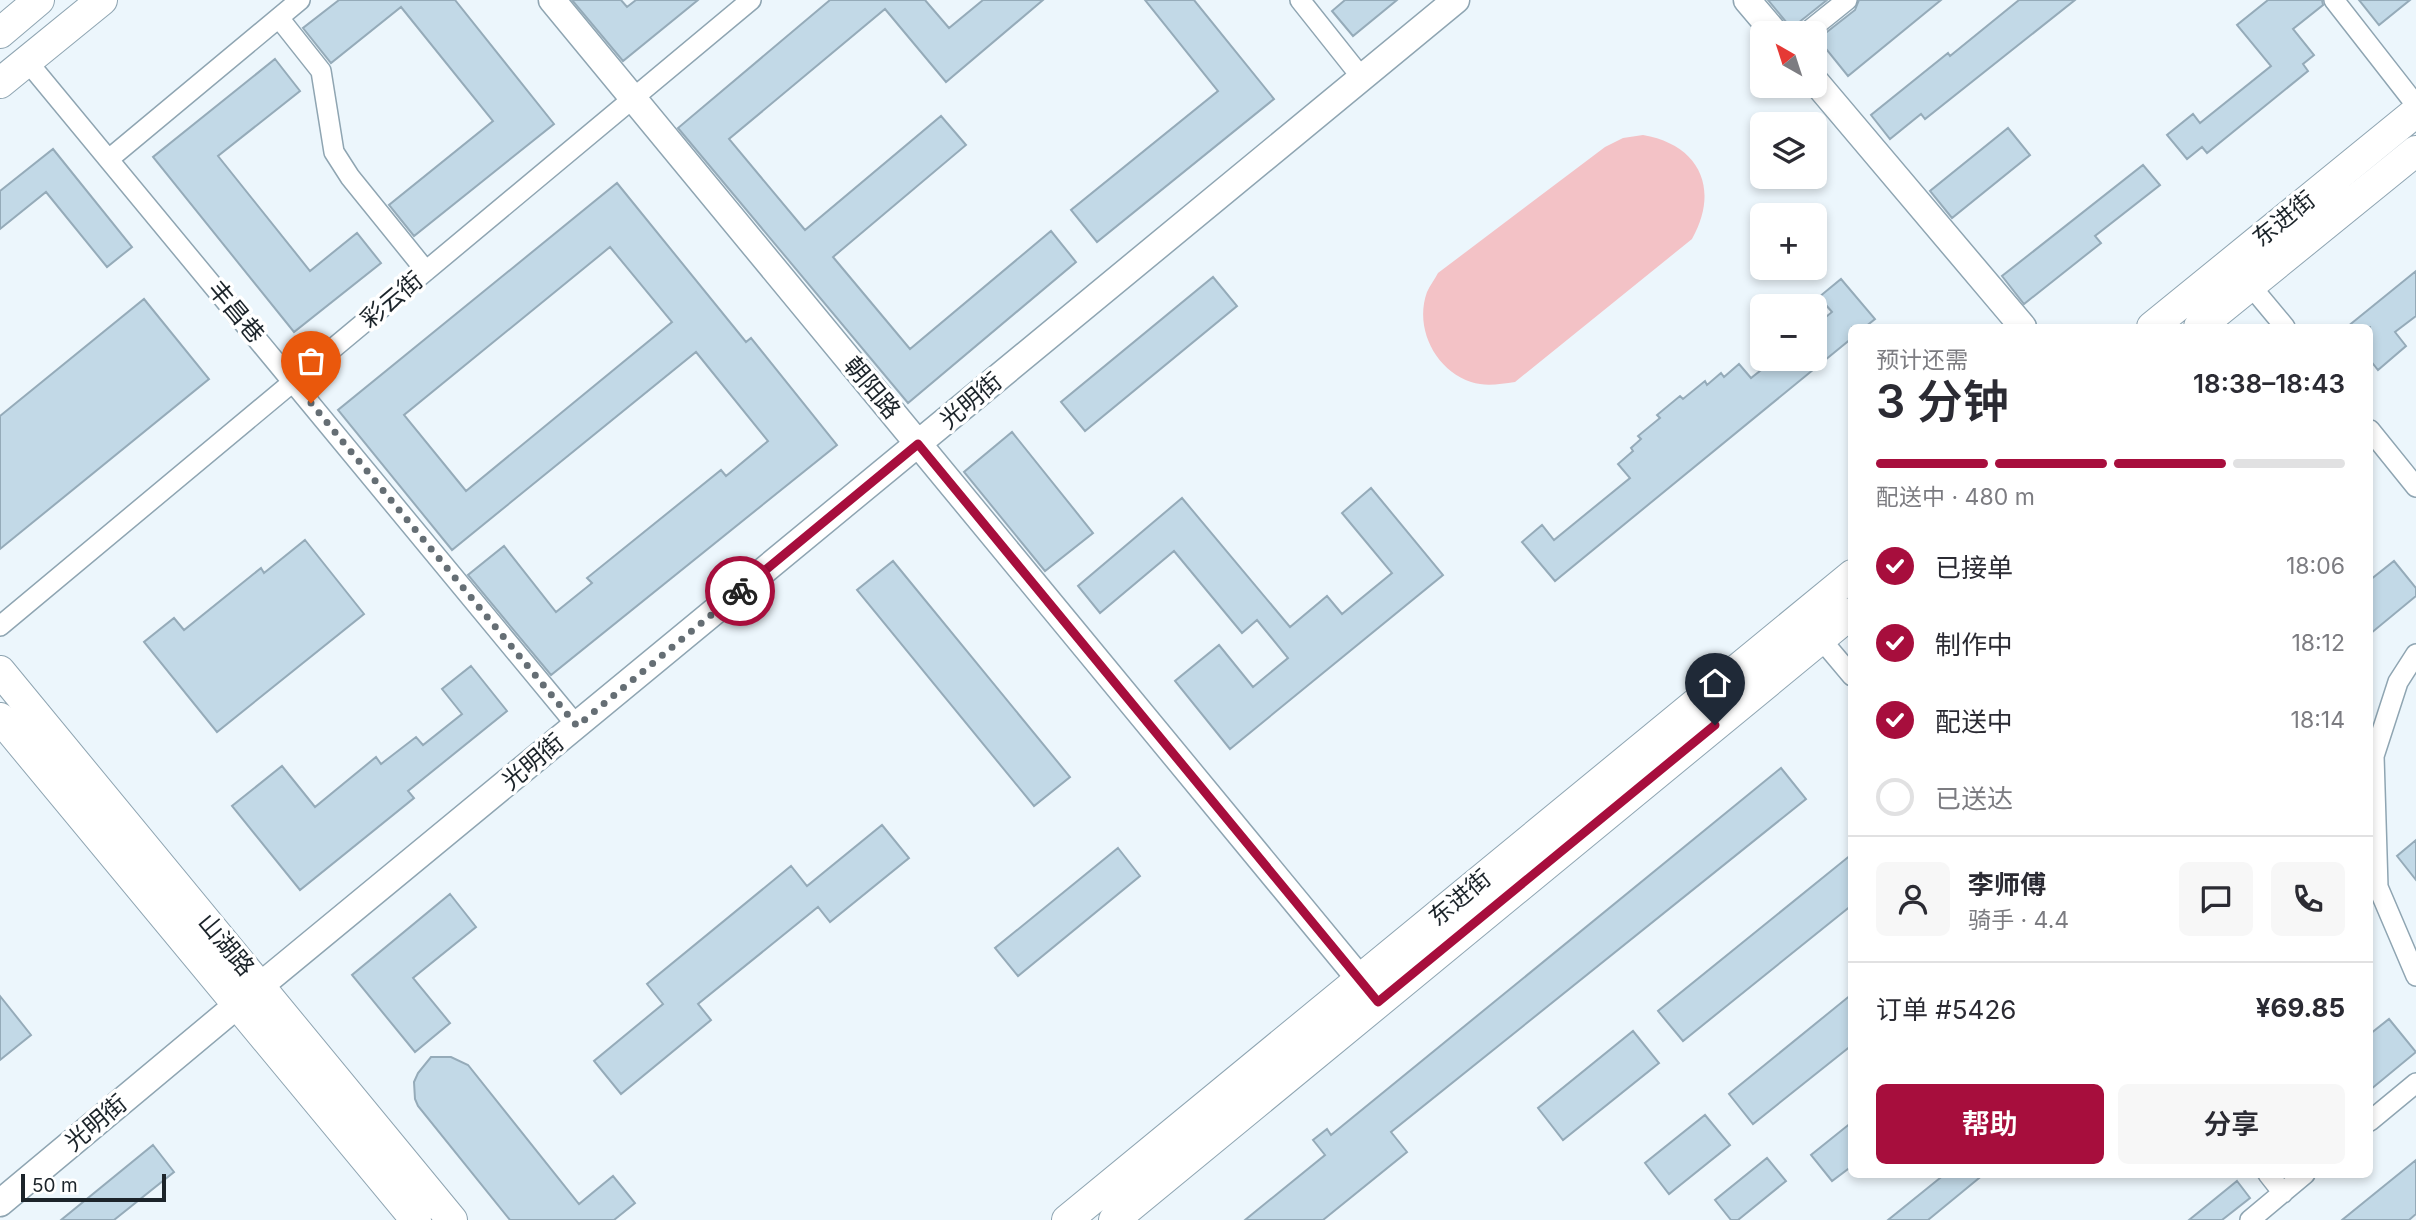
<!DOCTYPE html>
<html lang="zh">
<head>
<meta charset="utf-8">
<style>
  body { margin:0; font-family:Inter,"Noto Sans SC",sans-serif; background:#f7f7f7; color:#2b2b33; height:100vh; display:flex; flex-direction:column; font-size:26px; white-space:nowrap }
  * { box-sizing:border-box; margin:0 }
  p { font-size:23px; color:#7c7c81 }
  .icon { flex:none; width:38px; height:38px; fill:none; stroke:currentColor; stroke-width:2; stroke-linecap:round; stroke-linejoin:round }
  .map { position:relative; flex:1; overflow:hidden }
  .sheet { position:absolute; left:1848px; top:324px; width:525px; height:854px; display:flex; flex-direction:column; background:#fff; border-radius:10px; box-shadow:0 4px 10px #0003 }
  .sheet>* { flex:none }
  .needle { width:46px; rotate:321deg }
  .buttons { position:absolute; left:1750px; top:21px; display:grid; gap:14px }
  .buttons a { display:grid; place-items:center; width:77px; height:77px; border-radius:10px; background:#fff; box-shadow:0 4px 10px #0003; font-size:35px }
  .scale { position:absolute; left:21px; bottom:18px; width:145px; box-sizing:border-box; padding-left:7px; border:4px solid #1c242a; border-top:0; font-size:19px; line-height:24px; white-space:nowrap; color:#1c242a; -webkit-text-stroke:5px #fff; paint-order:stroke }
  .pin { position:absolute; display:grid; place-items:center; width:60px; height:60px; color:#fff; margin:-72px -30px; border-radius:50% 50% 50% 0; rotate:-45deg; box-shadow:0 0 7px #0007 }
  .pin .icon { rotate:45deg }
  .courier { position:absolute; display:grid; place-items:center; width:70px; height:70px; margin:-35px; border:5px solid #a70e3d; border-radius:50%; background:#fff; color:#222; box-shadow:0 2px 9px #0007 }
  .overview em { font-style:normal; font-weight:600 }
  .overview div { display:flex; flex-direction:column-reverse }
  .overview { display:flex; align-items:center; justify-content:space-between; height:119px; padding:0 28px }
  h1 { font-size:46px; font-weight:600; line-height:52px }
  .bar { display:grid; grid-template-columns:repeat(4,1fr); gap:10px 7px; align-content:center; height:84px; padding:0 28px }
  .bar i { height:9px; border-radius:5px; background:#e1e1e2 }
  .bar .current { background:#a70e3d }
  .bar p { grid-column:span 4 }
  .line { display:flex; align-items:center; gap:18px; padding:0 28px; border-top:2px solid #e1e1e2 }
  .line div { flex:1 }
  .round { display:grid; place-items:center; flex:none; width:74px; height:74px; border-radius:10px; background:#f7f7f7 }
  ol { padding:0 28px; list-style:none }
  li { display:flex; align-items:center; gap:21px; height:77px }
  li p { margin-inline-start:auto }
  li .icon { padding:7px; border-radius:50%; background:#a70e3d; color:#fff; stroke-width:4 }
  li:last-child { color:#7c7c81 }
  li i { width:38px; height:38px; border:4px solid #e1e1e2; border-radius:50% }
  .action { display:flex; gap:14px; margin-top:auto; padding:14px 28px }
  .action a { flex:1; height:80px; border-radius:10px; background:#a70e3d; color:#fff; font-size:28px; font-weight:600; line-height:80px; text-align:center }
  .action a+a { background:#f7f7f7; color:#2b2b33 }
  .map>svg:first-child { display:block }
  .pitch { fill:#f3c2c6 }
  .building { fill:#c2d9e7; stroke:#95abb9; stroke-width:2; fill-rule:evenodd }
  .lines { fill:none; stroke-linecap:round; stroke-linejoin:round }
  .street-casing { stroke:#8fa5b2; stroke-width:22 }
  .secondary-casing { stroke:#8fa5b2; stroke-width:29 }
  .primary-casing { stroke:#8fa5b2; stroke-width:32 }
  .street { stroke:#fff; stroke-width:19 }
  .secondary { stroke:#fff; stroke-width:26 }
  .primary { stroke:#fff; stroke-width:30 }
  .done { stroke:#656e74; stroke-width:7; stroke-dasharray:0 12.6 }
  .route { stroke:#a70e3d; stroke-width:9 }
  .labels { text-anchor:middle; stroke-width:7; stroke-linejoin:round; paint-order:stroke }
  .street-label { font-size:24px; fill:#1c242a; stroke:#fff }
</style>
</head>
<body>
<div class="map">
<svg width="2416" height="1220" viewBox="0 0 2416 1220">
  <rect width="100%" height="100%" fill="#ecf6fc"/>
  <path class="pitch" d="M 1643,135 C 1700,145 1720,189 1692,239 L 1515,382 C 1500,384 1486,387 1471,382 C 1435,370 1414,328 1427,292 C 1430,285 1435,279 1438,273 L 1605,147 L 1623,138 Z"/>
  <path class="building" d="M 339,0 L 455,0 L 554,124 L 414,236 L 389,205 L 493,121 L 401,7 L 331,63 L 303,28 Z
    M 572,0 L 621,0 L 627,7 L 636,0 L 698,0 L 623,61 Z
    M 830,0 L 925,0 L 949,28 L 983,0 L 1043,0 L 946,82 L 885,9 L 729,139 L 805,230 L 941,116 L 966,145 L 833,257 L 910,349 L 1051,231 L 1076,262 L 908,403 L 678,128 Z
    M 1145,0 L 1194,0 L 1274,99 L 1097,242 L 1071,210 L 1218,91 Z
    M 1345,0 L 1397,0 L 1353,36 L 1332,11 Z
    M 1768,0 L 1827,0 L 1798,23 L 1794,33 L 1790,33 L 1787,23 Z
    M 1859,0 L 1941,0 L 1848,76 L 1818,39 L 1855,10 Z
    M 2019,0 L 2075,0 L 1925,119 L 1921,114 L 1890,139 L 1871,115 L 1948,53 L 1950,56 Z
    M 2268,0 L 2322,0 L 2323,5 L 2293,29 L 2314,55 L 2303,64 L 2308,71 L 2207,153 L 2202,147 L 2187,159 L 2167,135 L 2193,114 L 2200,123 L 2271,66 L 2237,25 Z
    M 2359,0 L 2410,0 L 2379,25 Z
    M 275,59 L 300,91 L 218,156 L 310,271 L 357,233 L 381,263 L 294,332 L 153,157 Z
    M 2008,128 L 2030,155 L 1952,218 L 1930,191 Z
    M 53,149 L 132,247 L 107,267 L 46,192 L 0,229 L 0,191 Z
    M 2143,165 L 2160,185 L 2095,236 L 2101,243 L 2024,304 L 2002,276 Z
    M 617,183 L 746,342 L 751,338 L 837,445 L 551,675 L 468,575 L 504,546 L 556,612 L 592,583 L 587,578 L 721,470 L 726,476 L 768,441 L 696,352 L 452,550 L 338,410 ZM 610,247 L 672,322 L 466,491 L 404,415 Z
    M 2416,271 L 2416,316 L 2395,332 L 2406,346 L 2378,370 L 2370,360 L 2370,327 L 2347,327 Z
    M 1213,277 L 1237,306 L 1085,431 L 1061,402 Z
    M 1841,279 L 1875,319 L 1865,327 L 1852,327 L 1852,338 L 1555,581 L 1522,542 L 1542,525 L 1554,540 L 1630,478 L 1618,464 L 1633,451 L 1631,448 L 1641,439 L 1638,436 L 1660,418 L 1657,415 L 1680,396 L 1683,399 L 1705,381 L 1707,385 L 1721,373 L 1724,377 L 1739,364 L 1751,378 L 1775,359 L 1815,359 L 1815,326 L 1832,312 L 1819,297 Z
    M 144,299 L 209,379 L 0,549 L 0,416 Z
    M 1012,432 L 1093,533 L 1045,571 L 964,472 Z
    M 1371,488 L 1443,575 L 1230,749 L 1175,681 L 1219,645 L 1253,687 L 1288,658 L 1257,620 L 1242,633 L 1174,551 L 1100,613 L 1078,586 L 1182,498 L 1290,627 L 1327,596 L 1342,614 L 1392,573 L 1342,513 Z
    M 305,540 L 364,614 L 217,732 L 144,642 L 174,618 L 184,630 L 261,568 L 264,573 Z
    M 893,561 L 1070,777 L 1034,806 L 857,590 Z
    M 2394,561 L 2416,588 L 2416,596 L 2370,634 L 2370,580 Z
    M 471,666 L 507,711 L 408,791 L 414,798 L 300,890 L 232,806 L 282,766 L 315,807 L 376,757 L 381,764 L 416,737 L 423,745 L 462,714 L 442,689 Z
    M 1781,768 L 1806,799 L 1391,1132 L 1407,1152 L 1323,1220 L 1245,1220 L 1325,1155 L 1313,1140 L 1327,1129 L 1331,1135 Z
    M 882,825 L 909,858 L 830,922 L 818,907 L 698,1004 L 711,1020 L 621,1094 L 594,1061 L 663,1004 L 647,984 L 791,866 L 807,886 Z
    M 2416,840 L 2416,880 L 2397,856 Z
    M 1118,848 L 1140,876 L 1018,976 L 995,948 Z
    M 1852,854 L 1852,905 L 1683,1041 L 1658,1011 Z
    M 450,894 L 476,927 L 413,978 L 450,1023 L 415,1052 L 352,975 Z
    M 1852,994 L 1852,1045 L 1753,1124 L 1729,1094 Z
    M 0,996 L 31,1035 L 0,1060 Z
    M 2389,1019 L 2416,1052 L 2370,1090 L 2370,1034 Z
    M 1633,1031 L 1659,1063 L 1563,1140 L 1538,1108 Z
    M 431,1057 L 451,1057 L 468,1065 L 579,1204 L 613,1176 L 635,1203 L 614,1220 L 510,1220 L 418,1106 L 415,1099 L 414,1082 L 418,1073 Z
    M 1705,1115 L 1730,1145 L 1669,1194 L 1645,1163 Z
    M 1852,1122 L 1852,1166 L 1832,1181 L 1811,1155 Z
    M 153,1145 L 174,1172 L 114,1220 L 61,1220 Z
    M 1767,1158 L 1786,1181 L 1738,1220 L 1731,1220 L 1715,1200 Z
    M 2416,1160 L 2416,1214 L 2409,1220 L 2342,1220 Z
    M 1945,1174 L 1984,1174 L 1928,1220 L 1888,1220 Z
    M 2237,1181 L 2250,1198 L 2222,1220 L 2189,1220 Z"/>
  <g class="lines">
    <g class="street-casing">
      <path id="street" d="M 1300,0 L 1362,78
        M 2334,0 L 2416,105
        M 279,18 L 321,71 L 334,152 L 350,177 L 426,271
        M 1806,33 L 1847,0
        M 27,61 L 577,726
        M 109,159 L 300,0
        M 2250,285 L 2285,327
        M 2370,430 L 2416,487
        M 0,626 L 751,0
        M 1820,638 L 1852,676
        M 2416,654 L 2398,682 L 2374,756 L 2378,887 L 2416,976
        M 2370,1121 L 2416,1083
        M 2268,1174 L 2283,1193
        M 2250,1220 L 2305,1174"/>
    </g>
    <g class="secondary-casing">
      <path id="secondary" d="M 552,0 L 1373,995
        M 1747,0 L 1775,33
        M 1815,81 L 2023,327
        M 0,1203 L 260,986 L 1456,0"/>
    </g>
    <g class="primary-casing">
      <path id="primary" d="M 0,33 L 39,0
        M 0,83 L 102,0
        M 2152,327 L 2416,112
        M 2199,327 L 2416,151
        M 0,671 L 452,1220
        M 0,718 L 416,1220
        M 1067,1220 L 1852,575
        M 1114,1220 L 1852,613"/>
    </g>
    <use href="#street" class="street"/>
    <use href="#secondary" class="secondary"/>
    <use href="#primary" class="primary"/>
  </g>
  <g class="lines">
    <path class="done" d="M 311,403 L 577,726 L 740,591"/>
    <path class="route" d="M 740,591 L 918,444 L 1378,1002 L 1715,725"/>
  </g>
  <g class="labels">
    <g class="street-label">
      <text transform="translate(2284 219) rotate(-39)" y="8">东进街</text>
      <text transform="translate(392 300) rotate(-40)" y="8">彩云街</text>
      <text transform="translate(236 312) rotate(50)" y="8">丰昌巷</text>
      <text transform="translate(872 388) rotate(50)" y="8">朝阳路</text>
      <text transform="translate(971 401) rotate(-40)" y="8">光明街</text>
      <text transform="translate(533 762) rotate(-40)" y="8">光明街</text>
      <text transform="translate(1460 898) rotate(-40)" y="8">东进街</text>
      <text transform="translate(226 945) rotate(50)" y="8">山湖路</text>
      <text transform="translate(96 1123) rotate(-40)" y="8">光明街</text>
    </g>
  </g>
</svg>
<div class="buttons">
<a><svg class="needle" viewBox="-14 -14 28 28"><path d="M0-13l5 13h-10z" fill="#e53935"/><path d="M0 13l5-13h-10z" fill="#7c7c81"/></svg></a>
<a><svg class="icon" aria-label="layers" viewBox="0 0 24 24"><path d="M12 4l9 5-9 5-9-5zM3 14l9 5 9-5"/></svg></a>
<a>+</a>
<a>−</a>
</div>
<div class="scale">50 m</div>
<div class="pin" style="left:311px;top:403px;background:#ea580c"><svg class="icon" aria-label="bag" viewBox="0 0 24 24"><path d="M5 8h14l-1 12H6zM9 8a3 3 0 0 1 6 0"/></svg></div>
<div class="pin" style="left:1715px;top:725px;background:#1f2937"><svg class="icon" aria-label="home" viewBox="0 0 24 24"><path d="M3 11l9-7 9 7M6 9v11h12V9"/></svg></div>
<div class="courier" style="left:740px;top:591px"><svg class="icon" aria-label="bike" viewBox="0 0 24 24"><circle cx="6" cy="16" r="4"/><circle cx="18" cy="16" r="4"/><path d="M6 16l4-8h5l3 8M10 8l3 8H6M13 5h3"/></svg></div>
<section class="sheet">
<div class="overview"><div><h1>3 分钟</h1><p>预计还需</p></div><em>18:38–18:43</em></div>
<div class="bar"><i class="current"></i><i class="current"></i><i class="current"></i><i></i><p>配送中 · 480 m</p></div>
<ol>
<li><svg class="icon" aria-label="check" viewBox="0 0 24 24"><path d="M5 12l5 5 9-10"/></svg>已接单<p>18:06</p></li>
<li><svg class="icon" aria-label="check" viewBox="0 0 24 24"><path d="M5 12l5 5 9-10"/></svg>制作中<p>18:12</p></li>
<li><svg class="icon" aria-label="check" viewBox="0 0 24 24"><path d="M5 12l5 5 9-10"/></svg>配送中<p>18:14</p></li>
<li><i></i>已送达</li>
</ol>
<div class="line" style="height:126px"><a class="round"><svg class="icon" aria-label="person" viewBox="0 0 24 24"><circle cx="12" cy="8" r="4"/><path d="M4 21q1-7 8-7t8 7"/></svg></a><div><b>李师傅</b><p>骑手 · 4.4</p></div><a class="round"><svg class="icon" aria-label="chat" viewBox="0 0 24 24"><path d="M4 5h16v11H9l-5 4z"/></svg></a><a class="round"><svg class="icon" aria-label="phone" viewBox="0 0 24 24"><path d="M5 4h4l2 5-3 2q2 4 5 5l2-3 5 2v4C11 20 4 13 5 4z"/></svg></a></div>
<div class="line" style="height:91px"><div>订单 #5426</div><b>¥69.85</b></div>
<div class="action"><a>帮助</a><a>分享</a></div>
</section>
</div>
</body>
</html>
